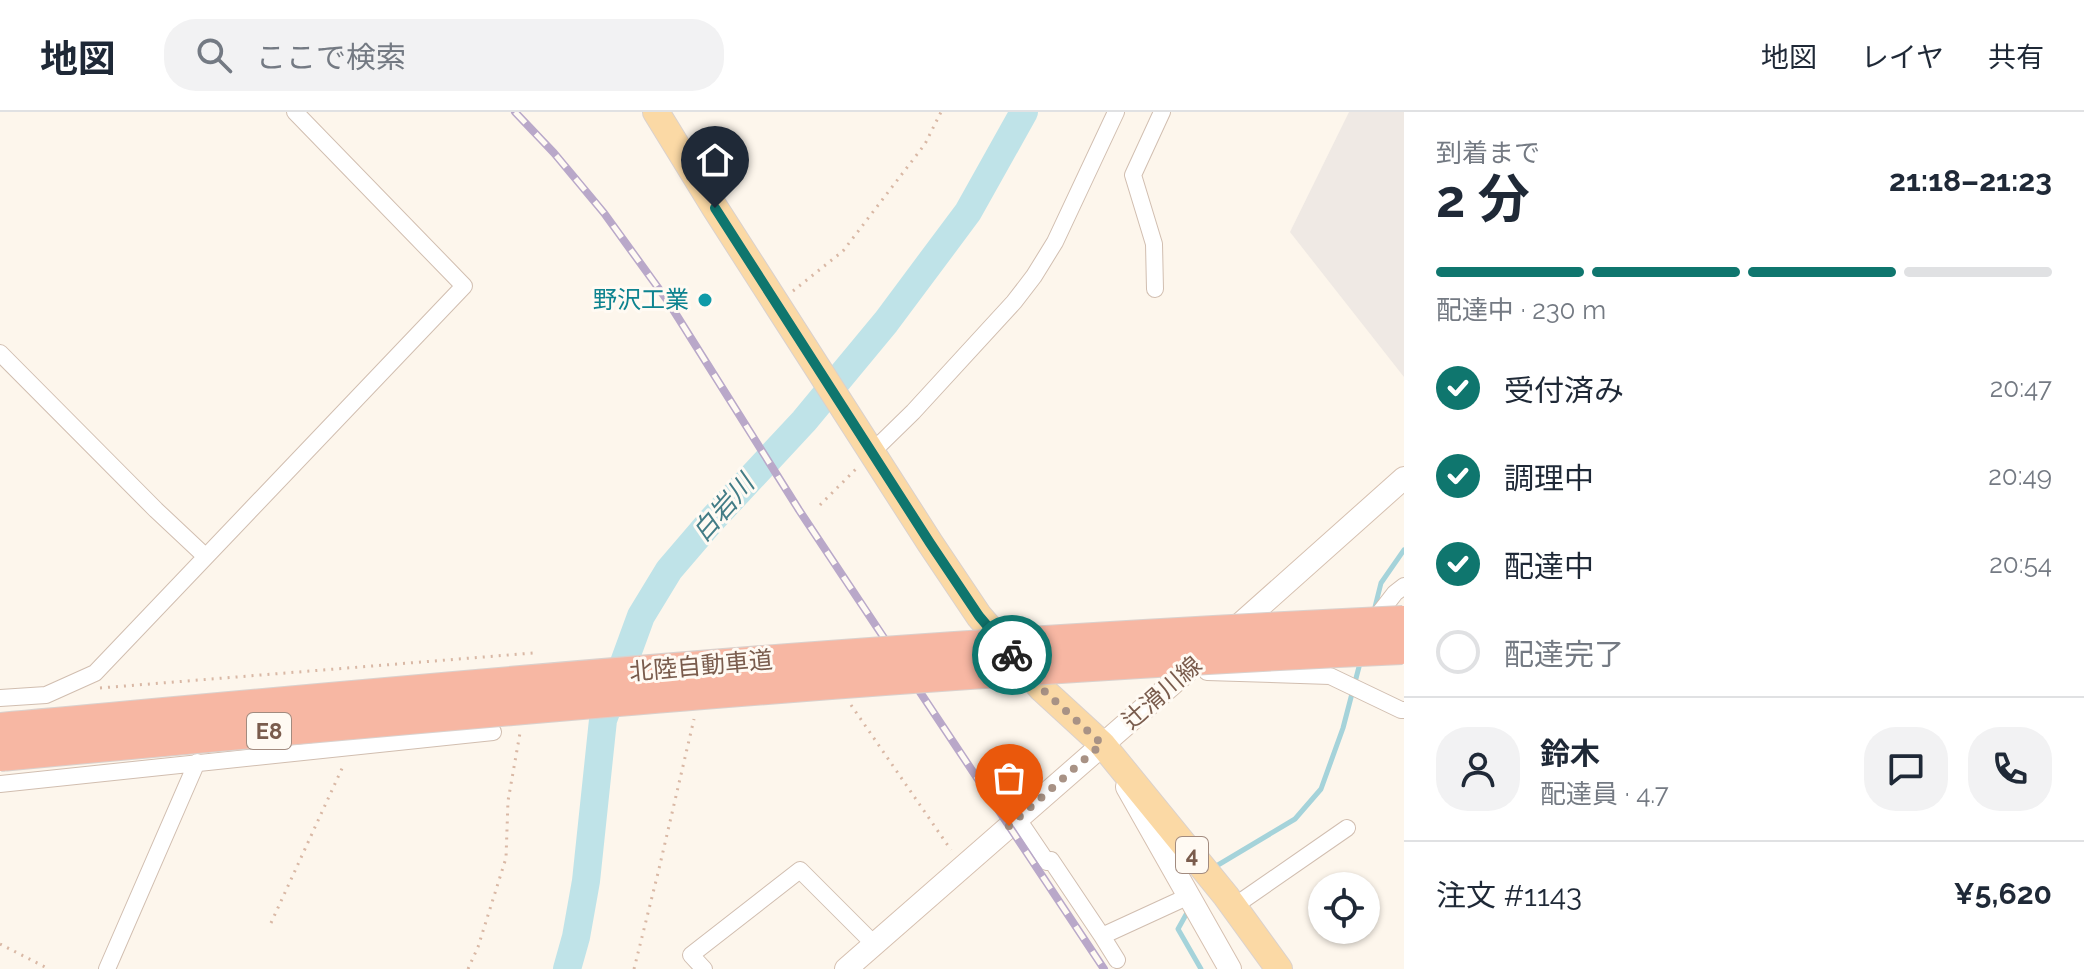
<!DOCTYPE html>
<html lang="ja">
<head>
<meta charset="utf-8">
<style>
  body { margin:0; font-family:Raleway,"Noto Sans JP",sans-serif; background:#f2f2f3; color:#1f2937; height:100vh; display:flex; flex-direction:column; font-size:30px; white-space:nowrap }
  * { box-sizing:border-box; margin:0 }
  p { font-size:26px; color:#747a83 }
  .icon { flex:none; width:44px; height:44px; fill:none; stroke:currentColor; stroke-width:2; stroke-linecap:round; stroke-linejoin:round }
  .map { position:relative; flex:1; overflow:hidden }
  .sheet { display:flex; flex-direction:column; background:#fff; width:680px }
  .sheet>* { flex:none }
  .tools { position:absolute; left:1308px; top:760px; display:grid; gap:16px }
  .tools a { display:grid; place-items:center; width:72px; height:72px; border-radius:50%; background:#fff; box-shadow:0 2px 6px #0004; font-size:40px }
  .pin { position:absolute; display:grid; place-items:center; width:68px; height:68px; color:#fff; margin:-82px -34px; border-radius:50% 50% 50% 0; rotate:-45deg; box-shadow:0 0 8px #0007 }
  .pin .icon { rotate:45deg }
  .courier { position:absolute; display:grid; place-items:center; width:80px; height:80px; margin:-40px; border:6px solid #0f766e; border-radius:50%; background:#fff; color:#222; box-shadow:0 2px 10px #0007 }
  .headline em { font-style:normal; font-weight:700 }
  .headline div { display:flex; flex-direction:column-reverse }
  .headline { display:flex; align-items:center; justify-content:space-between; height:136px; padding:0 32px }
  h1 { font-size:52px; font-weight:700; line-height:60px }
  .bar { display:grid; grid-template-columns:repeat(4,1fr); gap:12px 8px; align-content:center; height:96px; padding:0 32px }
  .bar i { height:10px; border-radius:6px; background:#e0e1e3 }
  .bar .selected { background:#0f766e }
  .bar p { grid-column:span 4 }
  .line { display:flex; align-items:center; gap:20px; padding:0 32px; border-top:2px solid #e0e1e3 }
  .line div { flex:1 }
  .round { display:grid; place-items:center; flex:none; width:84px; height:84px; border-radius:32px; background:#f2f2f3 }
  ol { padding:0 32px; list-style:none }
  li { display:flex; align-items:center; gap:24px; height:88px }
  li p { margin-inline-start:auto }
  li .icon { padding:8px; border-radius:50%; background:#0f766e; color:#fff; stroke-width:4 }
  li:last-child { color:#747a83 }
  li i { width:44px; height:44px; border:4px solid #e0e1e3; border-radius:50% }
  header { display:flex; align-items:center; gap:48px; box-sizing:border-box; height:112px; padding:0 40px; background:#fff; border-bottom:2px solid #e0e1e3 }
  header strong { font-size:38px }
  nav { display:flex; gap:44px; margin-inline-start:auto; font-size:28px }
  .search { width:560px; height:72px; background:#f2f2f3; display:flex; align-items:center; gap:20px; box-sizing:border-box; padding:0 28px; border-radius:32px; color:#747a83; font-size:30px }
  main { display:flex; flex:1; min-height:0 }
  .map>svg:first-child { display:block }
  .industrial { fill:#efe9e4 }
  .lines { fill:none; stroke-linecap:round; stroke-linejoin:round }
  .stream { stroke:#a5d3da; stroke-width:5 }
  .river { stroke:#bfe3e8; stroke-width:28 }
  .street-casing { stroke:#d1beb0; stroke-width:18 }
  .secondary-casing { stroke:#d6c0b0; stroke-width:24 }
  .primary-casing { stroke:#dad1cd; stroke-width:28 }
  .path { stroke:#d9b8a5; stroke-width:3; stroke-dasharray:2 6; stroke-linecap:butt }
  .street { stroke:#fff; stroke-width:16 }
  .secondary { stroke:#fff; stroke-width:22 }
  .primary { stroke:#fbd9a5; stroke-width:26 }
  .rail-casing { stroke:#b9a8c9; stroke-width:8 }
  .rail { stroke:#fffaf3; stroke-width:5; stroke-dasharray:15; stroke-linecap:butt }
  .highway-bridge-casing { stroke:#dad1cd; stroke-width:32; stroke-linecap:butt }
  .highway-bridge { stroke:#f7b7a3; stroke-width:30 }
  .done { stroke:#a89285; stroke-width:8; stroke-dasharray:0 14.4 }
  .route { stroke:#0f766e; stroke-width:10 }
  .culture-dot { fill:#0f9aa8; stroke:#fffaf3; stroke-width:3 }
  .labels { text-anchor:middle; stroke-width:6; stroke-linejoin:round; paint-order:stroke }
  .shield { fill:#fffaf3; stroke:#a28b7f; stroke-width:2 }
  .shield-label { font-size:22px; font-weight:bold; fill:#7a5c4d }
  .culture-label { font-size:24px; fill:#0d838f; stroke:#fffaf3; text-anchor:end }
  .street-label { font-size:24px; fill:#7a5c4d; stroke:#fffaf3 }
  .water-label { font-size:26px; font-style:italic; fill:#437c86; stroke:#fffaf3 }
</style>
</head>
<body>
<header>
<strong>地図</strong>
<div class="search"><svg class="icon" aria-label="search" viewBox="0 0 24 24"><circle cx="10" cy="10" r="6"/><path d="M15 15l6 6"/></svg>ここで検索</div>
<nav><a>地図</a><a>レイヤ</a><a>共有</a></nav>
</header>
<main>
<div class="map">
<svg width="1404" height="857" viewBox="0 0 1404 857">
  <rect width="100%" height="100%" fill="#fdf6ec"/>
  <path class="industrial" d="M 1349,0 L 1404,0 L 1404,265 L 1290,120 Z"/>
  <g class="lines">
    <path class="stream" d="M 1374,499 L 1381,471 L 1404,438
      M 1216,757 L 1218,753 L 1295,707 L 1321,677 L 1343,616 L 1360,551
      M 1188,799 L 1178,817 L 1201,857"/>
    <path class="river" d="M 567,857 L 576,825 L 586,769 L 603,608 L 641,504 L 669,458 L 711,409 L 804,309 L 886,210 L 968,100 L 1024,0"/>
    <g class="street-casing">
      <path id="street" d="M 1155,177 L 1154,132 L 1133,63 L 1162,0
        M 0,241 L 156,398 L 205,444
        M 872,340 L 913,300 L 1014,190 L 1034,164 L 1055,130 L 1116,0
        M 1371,512 L 1395,481 L 1404,474
        M 1207,560 L 1330,564 L 1401,598 L 1404,598
        M 0,586 L 46,583 L 95,561 L 464,174 L 295,0
        M 0,672 L 493,620
        M 1024,716 L 1047,750 L 1051,748 L 1102,824
        M 1233,795 L 1347,716
        M 1117,848 L 1102,824 L 1189,784
        M 107,857 L 197,650
        M 704,857 L 691,843 L 800,758 L 874,832"/>
    </g>
    <g class="secondary-casing">
      <path id="secondary" d="M 1229,522 L 1404,366
        M 1127,675 L 1230,857
        M 846,857 L 1203,545"/>
    </g>
    <g class="primary-casing">
      <path id="primary" d="M 656,0 L 715,96 L 930,431 L 979,504 L 1042,577 L 1102,632 L 1226,784 L 1279,857"/>
    </g>
    <path class="path" d="M 793,179 L 843,139 L 925,32 L 941,0
      M 820,393 L 857,356
      M 100,576 L 533,541 L 532,546
      M 851,593 L 951,738
      M 271,811 L 344,652
      M 0,832 L 49,857
      M 468,857 L 478,835 L 506,746 L 508,689 L 520,621
      M 634,857 L 658,761 L 694,607"/>
    <use href="#street" class="street"/>
    <use href="#secondary" class="secondary"/>
    <use href="#primary" class="primary"/>
    <g class="rail-casing">
      <path id="rail" d="M 515,0 L 554,41 L 604,101 L 667,188 L 799,398 L 1104,857"/>
    </g>
    <use href="#rail" class="rail"/>
    <g class="highway-bridge-casing">
      <path id="highway-bridge" d="M 0,616 C 263,592 526,567 789,547 C 994,531 1198,519 1403,509
        M 0,644 C 467,601 933,558 1402,537"/>
    </g>
    <use href="#highway-bridge" class="highway-bridge"/>
  </g>
  <g class="lines">
    <path class="done" d="M 1009,714 L 1102,632 L 1042,577 L 1012,543"/>
    <path class="route" d="M 715,96 L 930,431 L 979,504 L 1012,543"/>
  </g>
  <circle class="culture-dot" cx="705" cy="188" r="8"/>
  <g class="labels">
    <g class="shield">
      <rect x="247" y="601" width="44" height="36" rx="6"/>
      <rect x="1176" y="725" width="32" height="36" rx="6"/>
    </g>
    <g class="shield-label">
      <text x="269" y="627">E8</text>
      <text x="1192" y="751">4</text>
    </g>
    <g class="culture-label">
      <text x="689" y="196">野沢工業</text>
    </g>
    <g class="street-label">
      <text transform="translate(701 554) rotate(-5)" y="8">北陸自動車道</text>
      <text transform="translate(1162 581) rotate(-41)" y="8">辻滑川線</text>
    </g>
    <g class="water-label">
      <text transform="translate(723 396) rotate(-49)" y="9">白岩川</text>
    </g>
  </g>
</svg>
<div class="tools">
<a><svg class="icon" aria-label="locate" viewBox="0 0 24 24"><circle cx="12" cy="12" r="6"/><path d="M12 2v4M12 18v4M2 12h4M18 12h4"/></svg></a>
</div>
<div class="pin" style="left:1009px;top:714px;background:#ea580c"><svg class="icon" aria-label="bag" viewBox="0 0 24 24"><path d="M5 8h14l-1 12H6zM9 8a3 3 0 0 1 6 0"/></svg></div>
<div class="pin" style="left:715px;top:96px;background:#1f2937"><svg class="icon" aria-label="home" viewBox="0 0 24 24"><path d="M3 11l9-7 9 7M6 9v11h12V9"/></svg></div>
<div class="courier" style="left:1012px;top:543px"><svg class="icon" aria-label="bike" viewBox="0 0 24 24"><circle cx="6" cy="16" r="4"/><circle cx="18" cy="16" r="4"/><path d="M6 16l4-8h5l3 8M10 8l3 8H6M13 5h3"/></svg></div>
</div>
<section class="sheet">
<div class="headline"><div><h1>2 分</h1><p>到着まで</p></div><em>21:18–21:23</em></div>
<div class="bar"><i class="selected"></i><i class="selected"></i><i class="selected"></i><i></i><p>配達中 · 230 m</p></div>
<ol>
<li><svg class="icon" aria-label="check" viewBox="0 0 24 24"><path d="M5 12l5 5 9-10"/></svg>受付済み<p>20:47</p></li>
<li><svg class="icon" aria-label="check" viewBox="0 0 24 24"><path d="M5 12l5 5 9-10"/></svg>調理中<p>20:49</p></li>
<li><svg class="icon" aria-label="check" viewBox="0 0 24 24"><path d="M5 12l5 5 9-10"/></svg>配達中<p>20:54</p></li>
<li><i></i>配達完了</li>
</ol>
<div class="line" style="height:144px"><a class="round"><svg class="icon" aria-label="person" viewBox="0 0 24 24"><circle cx="12" cy="8" r="4"/><path d="M4 21q1-7 8-7t8 7"/></svg></a><div><b>鈴木</b><p>配達員 · 4.7</p></div><a class="round"><svg class="icon" aria-label="chat" viewBox="0 0 24 24"><path d="M4 5h16v11H9l-5 4z"/></svg></a><a class="round"><svg class="icon" aria-label="phone" viewBox="0 0 24 24"><path d="M5 4h4l2 5-3 2q2 4 5 5l2-3 5 2v4C11 20 4 13 5 4z"/></svg></a></div>
<div class="line" style="height:104px"><div>注文 #1143</div><b>¥5,620</b></div>
</section>
</main>
</body>
</html>
